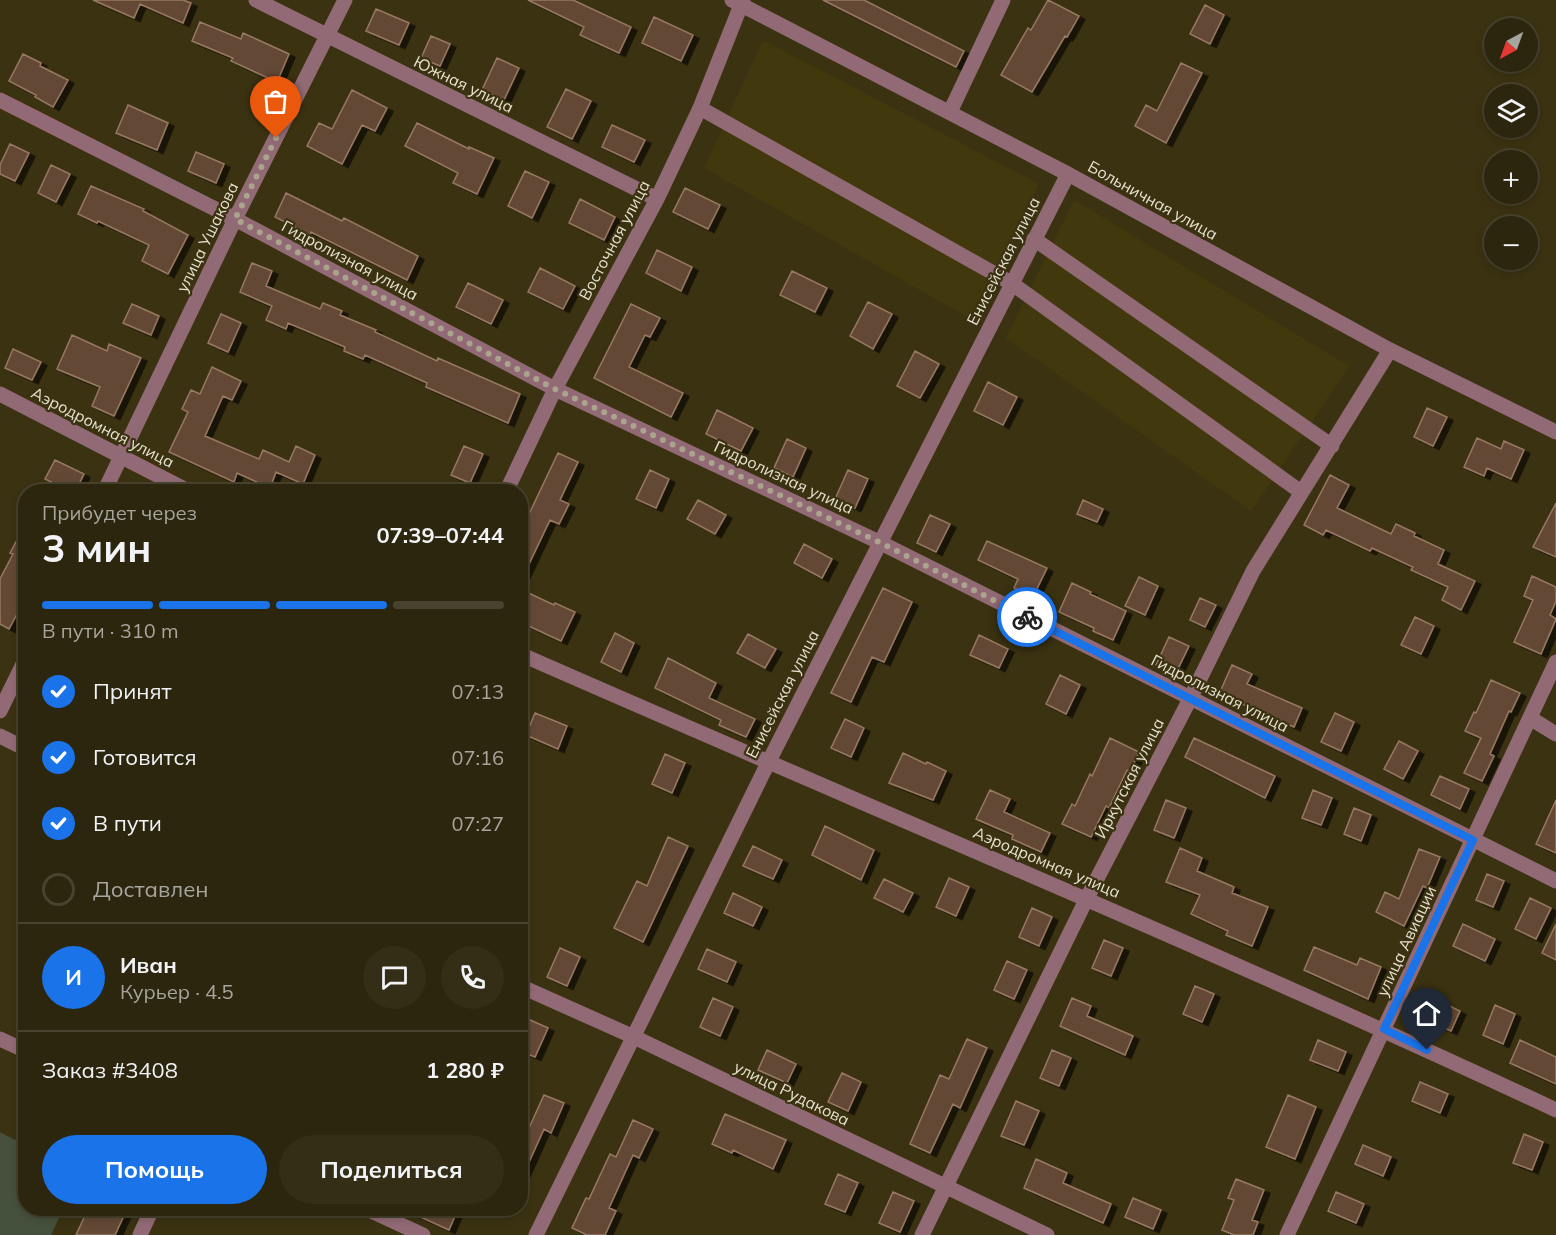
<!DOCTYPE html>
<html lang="ru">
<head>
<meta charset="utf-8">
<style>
  body { margin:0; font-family:Mulish,sans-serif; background:#342e17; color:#f1f3f6; height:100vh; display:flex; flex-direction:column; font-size:22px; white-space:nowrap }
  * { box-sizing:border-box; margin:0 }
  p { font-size:20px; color:#a6a59e }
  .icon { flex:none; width:33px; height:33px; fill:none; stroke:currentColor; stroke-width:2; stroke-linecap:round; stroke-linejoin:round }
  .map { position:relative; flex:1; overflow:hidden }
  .drawer { position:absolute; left:18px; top:484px; width:510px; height:732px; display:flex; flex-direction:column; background:#2c260e; border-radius:24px; box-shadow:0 3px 9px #0003,0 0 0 2px #48432e }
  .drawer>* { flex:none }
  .needle { width:39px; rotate:221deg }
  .controls { position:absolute; left:1484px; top:18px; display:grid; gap:12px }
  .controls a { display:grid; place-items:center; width:54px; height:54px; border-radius:50%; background:#2c260e; box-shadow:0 3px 9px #0003,0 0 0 2px #48432e; font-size:30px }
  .pin { position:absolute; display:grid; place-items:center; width:51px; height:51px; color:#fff; margin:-62px -26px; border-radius:50% 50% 50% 0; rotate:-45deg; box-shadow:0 0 6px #0007 }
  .pin .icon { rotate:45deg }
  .courier { position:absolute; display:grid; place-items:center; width:60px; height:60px; margin:-30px; border:4px solid #1a73e8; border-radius:50%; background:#fff; color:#222; box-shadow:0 2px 8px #0007 }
  .summary em { font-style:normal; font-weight:700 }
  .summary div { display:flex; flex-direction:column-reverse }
  .summary { display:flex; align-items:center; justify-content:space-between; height:102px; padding:0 24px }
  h1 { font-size:39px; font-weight:700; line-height:45px }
  .bar { display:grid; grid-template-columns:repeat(4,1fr); gap:9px 6px; align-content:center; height:72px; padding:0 24px }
  .bar i { height:8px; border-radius:4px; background:#48432e }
  .bar .current { background:#1a73e8 }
  .bar p { grid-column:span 4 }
  .line { display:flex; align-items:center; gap:15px; padding:0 24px; border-top:2px solid #48432e }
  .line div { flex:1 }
  .round { display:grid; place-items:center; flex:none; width:63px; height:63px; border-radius:32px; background:#342e17 }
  ol { padding:0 24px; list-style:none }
  li { display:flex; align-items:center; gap:18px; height:66px }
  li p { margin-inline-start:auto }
  li .icon { padding:6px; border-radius:50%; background:#1a73e8; color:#fff; stroke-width:4 }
  li:last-child { color:#a6a59e }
  li i { width:33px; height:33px; border:3px solid #48432e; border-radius:50% }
  .button { display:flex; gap:12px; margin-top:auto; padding:12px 24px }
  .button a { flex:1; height:69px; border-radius:36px; background:#1a73e8; color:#fff; font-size:24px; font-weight:700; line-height:69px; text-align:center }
  .button a+a { background:#342e17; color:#f1f3f6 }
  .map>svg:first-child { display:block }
  .built { fill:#42380e }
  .green { fill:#46513d }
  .building { fill:#644834; stroke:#977862; stroke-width:1.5; filter:url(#shadow) }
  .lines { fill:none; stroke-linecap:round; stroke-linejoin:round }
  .minor { stroke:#916a75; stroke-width:15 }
  .done { stroke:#aba48d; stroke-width:6; stroke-dasharray:0 10.8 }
  .route { stroke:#1a73e8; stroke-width:8 }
  .labels { text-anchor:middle; stroke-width:4.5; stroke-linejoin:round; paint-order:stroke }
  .street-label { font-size:16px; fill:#e7e2cf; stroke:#3b3212 }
</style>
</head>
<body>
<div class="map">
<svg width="1556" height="1235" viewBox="0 0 1556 1235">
  <defs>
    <filter id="shadow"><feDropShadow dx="6" dy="3.5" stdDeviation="0" flood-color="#0009"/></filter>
  </defs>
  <rect width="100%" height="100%" fill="#3b3212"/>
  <path class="built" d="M 763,40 L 1039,184 L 973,320 L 704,168 Z
    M 1074,200 L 1349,366 L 1251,511 L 1006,338 Z"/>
  <path class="green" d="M 0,1132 L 15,1140 L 25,1136 L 26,1209 L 63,1209 L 51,1235 L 0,1235 Z"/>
  <path class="building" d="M 93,0 L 183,0 L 191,3 L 183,23 L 140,4 L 134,18 Z
    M 528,0 L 573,0 L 631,27 L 619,53 L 580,35 L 584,27 Z
    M 823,0 L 864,0 L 964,51 L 956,67 Z
    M 1048,0 L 1079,16 L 1067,37 L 1065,36 L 1032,92 L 1001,75 L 1028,28 L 1031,30 Z
    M 1205,5 L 1224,15 L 1210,44 L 1190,34 Z
    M 376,9 L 409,23 L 399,45 L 366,31 Z
    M 654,17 L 693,35 L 681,61 L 642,43 Z
    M 200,22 L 241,39 L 243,33 L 289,54 L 277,82 L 231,61 L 233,58 L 192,41 Z
    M 431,36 L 450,44 L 440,66 L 421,58 Z
    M 23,54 L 41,63 L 40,66 L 68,80 L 53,107 L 35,97 L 36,95 L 9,81 Z
    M 497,58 L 519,68 L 504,100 L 482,90 Z
    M 1181,63 L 1202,73 L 1166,143 L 1135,126 L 1146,105 L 1157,111 Z
    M 566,89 L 591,101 L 572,139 L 547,127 Z
    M 352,90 L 387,108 L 375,131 L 362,125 L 342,164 L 307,146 L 319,123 L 332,129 Z
    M 128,105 L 168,123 L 157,150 L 116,133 Z
    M 417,123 L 469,149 L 469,147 L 494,158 L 477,194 L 453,183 L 458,173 L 405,146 Z
    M 612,125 L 645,140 L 634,162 L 602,147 Z
    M 10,144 L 29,153 L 15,181 L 0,174 L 0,165 Z
    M 196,152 L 224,164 L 216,183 L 188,171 Z
    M 51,165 L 70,174 L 56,202 L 38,193 Z
    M 525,171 L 549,182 L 532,218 L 508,206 Z
    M 91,186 L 144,209 L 143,211 L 188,235 L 168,274 L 142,261 L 149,245 L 98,221 L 97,223 L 78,214 Z
    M 685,188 L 720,205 L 708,229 L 673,212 Z
    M 286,193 L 342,221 L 344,218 L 418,256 L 407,280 L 311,232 L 310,235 L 275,217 Z
    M 580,199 L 615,217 L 604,240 L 569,223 Z
    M 657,250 L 692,267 L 681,291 L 646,273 Z
    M 252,263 L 272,271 L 266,286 L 320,309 L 323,303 L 342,311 L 340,315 L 376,330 L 375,332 L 437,361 L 438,358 L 520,394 L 508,423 L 426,387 L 427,383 L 365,355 L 363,359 L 344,351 L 345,347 L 288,323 L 286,329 L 266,320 L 272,306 L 240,292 Z
    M 540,268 L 575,286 L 563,309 L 528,292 Z
    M 792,271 L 827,288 L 815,312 L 780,295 Z
    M 468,283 L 503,300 L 491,324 L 456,307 Z
    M 868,302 L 892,314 L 873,349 L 850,336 Z
    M 132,304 L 159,316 L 151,335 L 123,323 Z
    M 631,304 L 660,318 L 650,337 L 645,335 L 629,367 L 683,393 L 671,417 L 594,378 Z
    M 221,314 L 241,323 L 228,352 L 208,343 Z
    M 72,335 L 107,351 L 109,344 L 141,358 L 114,416 L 92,406 L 100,387 L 57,369 Z
    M 13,349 L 41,362 L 32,380 L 5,368 Z
    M 915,351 L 939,364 L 920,398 L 897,386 Z
    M 212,367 L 241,381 L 232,400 L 223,396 L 205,436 L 259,459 L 263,450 L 289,462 L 296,446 L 315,455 L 303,484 L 276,472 L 270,488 L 237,473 L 234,482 L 169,452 L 188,412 L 182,409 L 191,390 L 200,394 Z
    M 988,382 L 1017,397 L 1003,425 L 974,411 Z
    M 1427,408 L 1447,417 L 1433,446 L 1414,437 Z
    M 717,410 L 753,428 L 741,451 L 706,434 Z
    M 1477,438 L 1501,449 L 1504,441 L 1524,450 L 1511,479 L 1487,468 L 1484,476 L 1464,467 Z
    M 787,439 L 806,448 L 793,477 L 774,468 Z
    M 464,446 L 483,454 L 470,483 L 451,475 Z
    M 558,453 L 578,462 L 560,500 L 569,504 L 559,524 L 550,520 L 520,583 L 520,533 Z
    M 55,460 L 84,474 L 75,492 L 71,492 L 45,479 Z
    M 650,470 L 669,479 L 656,508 L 636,499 Z
    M 848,470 L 868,479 L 855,508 L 835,499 Z
    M 1330,475 L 1349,485 L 1337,508 L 1391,534 L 1396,524 L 1415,533 L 1414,536 L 1444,550 L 1438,564 L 1475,581 L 1461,610 L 1442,600 L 1448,587 L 1411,570 L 1413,567 L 1372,548 L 1370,551 L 1326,530 L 1323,535 L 1304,525 Z
    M 698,500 L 726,515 L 715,534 L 687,519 Z
    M 1083,500 L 1103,509 L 1097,522 L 1077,514 Z
    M 1556,503 L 1556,557 L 1533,547 Z
    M 930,515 L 950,524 L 936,552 L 917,543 Z
    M 26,523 L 26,597 L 9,629 L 0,624 L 0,579 L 13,554 L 10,553 Z
    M 987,541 L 1047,568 L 1033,597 L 1014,588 L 1018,579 L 978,560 Z
    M 804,544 L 832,559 L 822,578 L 794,563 Z
    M 1532,576 L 1556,587 L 1556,601 L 1550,615 L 1556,619 L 1541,654 L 1514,642 L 1533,600 L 1524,596 Z
    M 1139,577 L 1158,586 L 1145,615 L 1125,606 Z
    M 1072,583 L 1091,592 L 1090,594 L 1126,611 L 1113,640 L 1093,631 L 1094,628 L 1059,612 Z
    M 883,588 L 912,602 L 884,662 L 872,657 L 851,702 L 831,693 Z
    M 520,589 L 554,605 L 555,603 L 575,612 L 561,641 L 520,622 Z
    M 1200,598 L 1216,605 L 1205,627 L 1190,620 Z
    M 1415,617 L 1434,626 L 1421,654 L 1401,645 Z
    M 615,633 L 634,643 L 621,672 L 601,662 Z
    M 748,634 L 776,649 L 765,668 L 737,653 Z
    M 979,635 L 1008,649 L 999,668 L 970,655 Z
    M 1169,637 L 1189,646 L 1175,675 L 1156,665 Z
    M 668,658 L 716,683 L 709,698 L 755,719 L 746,737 L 719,725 L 721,720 L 655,688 Z
    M 1232,665 L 1252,674 L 1247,684 L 1302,708 L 1294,727 L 1219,694 Z
    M 1060,675 L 1080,685 L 1066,714 L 1046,704 Z
    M 1491,680 L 1520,693 L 1511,712 L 1509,711 L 1490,754 L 1494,756 L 1482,781 L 1464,773 L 1481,738 L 1465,731 L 1474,712 L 1476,713 Z
    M 535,713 L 567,726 L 558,749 L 526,735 Z
    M 1335,713 L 1354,722 L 1341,751 L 1321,742 Z
    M 845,719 L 864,728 L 851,757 L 831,748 Z
    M 1110,738 L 1139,752 L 1130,772 L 1127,770 L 1109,808 L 1106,806 L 1091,837 L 1062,824 L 1072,804 L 1075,806 L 1090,774 L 1092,776 Z
    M 1194,738 L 1275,776 L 1265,798 L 1185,757 Z
    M 1399,741 L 1418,751 L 1403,779 L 1384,769 Z
    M 903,753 L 926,764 L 927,762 L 946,771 L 933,800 L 889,783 Z
    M 665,754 L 685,763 L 672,793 L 652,784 Z
    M 1440,776 L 1469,789 L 1460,809 L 1431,795 Z
    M 990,790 L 1010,799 L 1004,812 L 1050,833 L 1041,852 L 1012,839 L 1013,835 L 976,819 Z
    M 1313,790 L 1332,798 L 1321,825 L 1302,818 Z
    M 1166,800 L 1186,808 L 1174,838 L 1154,830 Z
    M 1556,800 L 1556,853 L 1536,844 Z
    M 1354,808 L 1371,815 L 1361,841 L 1344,834 Z
    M 825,826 L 874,850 L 861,880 L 812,855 Z
    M 668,837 L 688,846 L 643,942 L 614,928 L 637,881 L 647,886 Z
    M 753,846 L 782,860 L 773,879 L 743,866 Z
    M 1180,848 L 1202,858 L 1197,871 L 1234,887 L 1232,893 L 1268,907 L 1252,946 L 1226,935 L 1228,931 L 1191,914 L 1200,895 L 1166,882 Z
    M 1419,849 L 1440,857 L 1427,888 L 1423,886 L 1404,926 L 1376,912 L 1385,892 L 1399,899 Z
    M 1487,874 L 1504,881 L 1493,907 L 1476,900 Z
    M 949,878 L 969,887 L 956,916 L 936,907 Z
    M 884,879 L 913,893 L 903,912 L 874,898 Z
    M 733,893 L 762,907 L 753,926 L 724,913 Z
    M 1530,898 L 1551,908 L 1536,939 L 1515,929 Z
    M 1032,908 L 1052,917 L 1039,946 L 1019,937 Z
    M 1463,924 L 1495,939 L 1485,961 L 1453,946 Z
    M 1556,924 L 1556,960 L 1542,953 Z
    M 1104,940 L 1123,948 L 1111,976 L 1092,968 Z
    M 1314,947 L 1357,965 L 1360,958 L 1381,967 L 1368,999 L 1304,970 Z
    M 560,948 L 580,957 L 567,986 L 547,977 Z
    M 707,949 L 736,962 L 727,982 L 698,969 Z
    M 1007,961 L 1027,970 L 1014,999 L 994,990 Z
    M 1195,986 L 1214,994 L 1202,1022 L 1183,1014 Z
    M 1429,996 L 1460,1011 L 1451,1031 L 1420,1017 Z
    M 713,998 L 733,1007 L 720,1036 L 700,1027 Z
    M 1072,998 L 1091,1006 L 1087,1016 L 1133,1036 L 1125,1055 L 1060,1026 Z
    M 1495,1005 L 1515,1014 L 1503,1044 L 1483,1035 Z
    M 528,1019 L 548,1028 L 535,1057 L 520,1051 L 520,1035 Z
    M 967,1039 L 987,1048 L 960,1108 L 953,1104 L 930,1153 L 910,1144 L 940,1075 L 949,1079 Z
    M 1318,1040 L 1346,1052 L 1338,1071 L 1310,1060 Z
    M 1520,1040 L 1556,1057 L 1556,1084 L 1510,1063 Z
    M 767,1050 L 796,1064 L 787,1083 L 758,1070 Z
    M 1052,1050 L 1071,1058 L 1059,1086 L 1040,1078 Z
    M 842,1073 L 861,1082 L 848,1111 L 828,1102 Z
    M 1420,1082 L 1448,1094 L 1440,1113 L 1412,1101 Z
    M 544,1095 L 564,1103 L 551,1133 L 544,1129 L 520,1182 L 520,1148 Z
    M 1288,1095 L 1316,1107 L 1295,1159 L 1266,1147 Z
    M 1016,1101 L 1039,1111 L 1024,1145 L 1001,1136 Z
    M 725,1114 L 786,1140 L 773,1169 L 733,1150 L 732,1153 L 712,1144 Z
    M 633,1120 L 653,1129 L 639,1158 L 633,1155 L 609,1208 L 616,1211 L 605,1235 L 587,1235 L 572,1228 L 586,1198 L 589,1199 L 610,1154 L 616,1157 Z
    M 1524,1134 L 1543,1142 L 1532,1170 L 1513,1163 Z
    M 1363,1145 L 1391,1157 L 1383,1176 L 1355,1164 Z
    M 1036,1159 L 1067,1173 L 1063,1183 L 1111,1204 L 1103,1223 L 1024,1188 Z
    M 838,1174 L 858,1183 L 845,1212 L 825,1204 Z
    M 1236,1179 L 1264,1190 L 1252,1220 L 1258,1222 L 1253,1235 L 1234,1235 L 1222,1230 L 1234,1200 L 1228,1198 Z
    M 893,1192 L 914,1201 L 900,1232 L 879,1223 Z
    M 1336,1192 L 1364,1204 L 1356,1223 L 1328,1211 Z
    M 1133,1198 L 1161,1210 L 1153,1229 L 1125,1217 Z
    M 88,1209 L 127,1209 L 115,1235 L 76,1235 Z
    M 403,1209 L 458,1209 L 449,1230 Z"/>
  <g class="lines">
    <path class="minor" d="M 256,0 L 657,199
      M 732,0 L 1068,174 L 1390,350 L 1556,432
      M 0,100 L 235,219 L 555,389 L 879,542 L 1556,881
      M 700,108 L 1011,283 L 1301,492
      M 950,112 L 1003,0
      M 1034,239 L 1332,446
      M 0,394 L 190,492
      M 104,492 L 235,219 L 345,0
      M 506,492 L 555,389 L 657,199 L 700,108 L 743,0
      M 520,654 C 866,806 1214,950 1556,1110
      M 0,711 L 26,658
      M 1530,718 L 1556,734
      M 0,736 L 26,749
      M 520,986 L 634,1037 L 1047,1235
      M 0,1039 L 26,1051
      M 367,1209 L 423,1235
      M 140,1235 L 152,1209
      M 536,1235 L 768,763 L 1068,174
      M 922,1235 L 1087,898 L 1190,699 L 1253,571 L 1390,350
      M 1287,1235 L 1556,662"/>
  </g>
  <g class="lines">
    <path class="done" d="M 276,138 L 235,219 L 555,389 L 879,542 L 1027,617"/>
    <path class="route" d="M 1027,617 L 1473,840 L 1384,1029 L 1427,1050"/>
  </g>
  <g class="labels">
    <g class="street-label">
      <text transform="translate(464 84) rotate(26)" y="6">Южная улица</text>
      <text transform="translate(1153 200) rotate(29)" y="6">Больничная улица</text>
      <text transform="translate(207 237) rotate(-64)" y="6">улица Ушакова</text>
      <text transform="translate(614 240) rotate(-62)" y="6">Восточная улица</text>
      <text transform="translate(350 260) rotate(28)" y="6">Гидролизная улица</text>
      <text transform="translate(1003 261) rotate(-63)" y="6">Енисейская улица</text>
      <text transform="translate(103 427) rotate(27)" y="6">Аэродромная улица</text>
      <text transform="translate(784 477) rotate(25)" y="6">Гидролизная улица</text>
      <text transform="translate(1220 693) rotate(27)" y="6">Гидролизная улица</text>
      <text transform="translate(782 694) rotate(-63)" y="6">Енисейская улица</text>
      <text transform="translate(1129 778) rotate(-63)" y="6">Иркутская улица</text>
      <text transform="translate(1047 862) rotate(23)" y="6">Аэродромная улица</text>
      <text transform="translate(1406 941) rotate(-65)" y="6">улица Авиации</text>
      <text transform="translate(792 1093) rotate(26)" y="6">улица Рудакова</text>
    </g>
  </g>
</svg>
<div class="controls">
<a><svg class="needle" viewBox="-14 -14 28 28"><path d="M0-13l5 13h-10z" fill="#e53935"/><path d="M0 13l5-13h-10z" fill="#a6a59e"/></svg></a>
<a><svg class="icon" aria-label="layers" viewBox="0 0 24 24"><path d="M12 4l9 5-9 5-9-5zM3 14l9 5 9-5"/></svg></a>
<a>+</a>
<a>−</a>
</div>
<div class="pin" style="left:276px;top:138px;background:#ea580c"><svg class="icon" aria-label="bag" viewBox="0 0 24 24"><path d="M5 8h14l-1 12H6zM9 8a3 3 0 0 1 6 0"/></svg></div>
<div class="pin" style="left:1427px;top:1050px;background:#1f2937"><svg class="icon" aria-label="home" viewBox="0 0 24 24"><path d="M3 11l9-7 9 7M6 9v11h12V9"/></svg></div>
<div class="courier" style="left:1027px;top:617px"><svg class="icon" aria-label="bike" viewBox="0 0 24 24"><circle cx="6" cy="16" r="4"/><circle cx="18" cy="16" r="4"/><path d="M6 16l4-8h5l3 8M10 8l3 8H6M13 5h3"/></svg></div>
<section class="drawer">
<div class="summary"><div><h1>3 мин</h1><p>Прибудет через</p></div><em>07:39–07:44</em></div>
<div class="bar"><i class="current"></i><i class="current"></i><i class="current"></i><i></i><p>В пути · 310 m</p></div>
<ol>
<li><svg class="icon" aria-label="check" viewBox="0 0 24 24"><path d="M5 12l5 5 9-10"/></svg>Принят<p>07:13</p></li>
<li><svg class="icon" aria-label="check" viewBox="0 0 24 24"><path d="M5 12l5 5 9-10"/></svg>Готовится<p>07:16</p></li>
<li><svg class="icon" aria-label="check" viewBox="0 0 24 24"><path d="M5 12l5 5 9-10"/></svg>В пути<p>07:27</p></li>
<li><i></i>Доставлен</li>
</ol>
<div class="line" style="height:108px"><b class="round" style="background:#1a73e8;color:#fff">И</b><div><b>Иван</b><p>Курьер · 4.5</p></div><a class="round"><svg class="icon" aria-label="chat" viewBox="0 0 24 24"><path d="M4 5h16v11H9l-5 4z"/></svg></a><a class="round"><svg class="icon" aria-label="phone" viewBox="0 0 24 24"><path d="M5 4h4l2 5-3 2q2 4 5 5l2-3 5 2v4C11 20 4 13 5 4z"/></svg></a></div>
<div class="line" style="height:78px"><div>Заказ #3408</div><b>1 280 ₽</b></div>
<div class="button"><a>Помощь</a><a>Поделиться</a></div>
</section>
</div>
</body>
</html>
